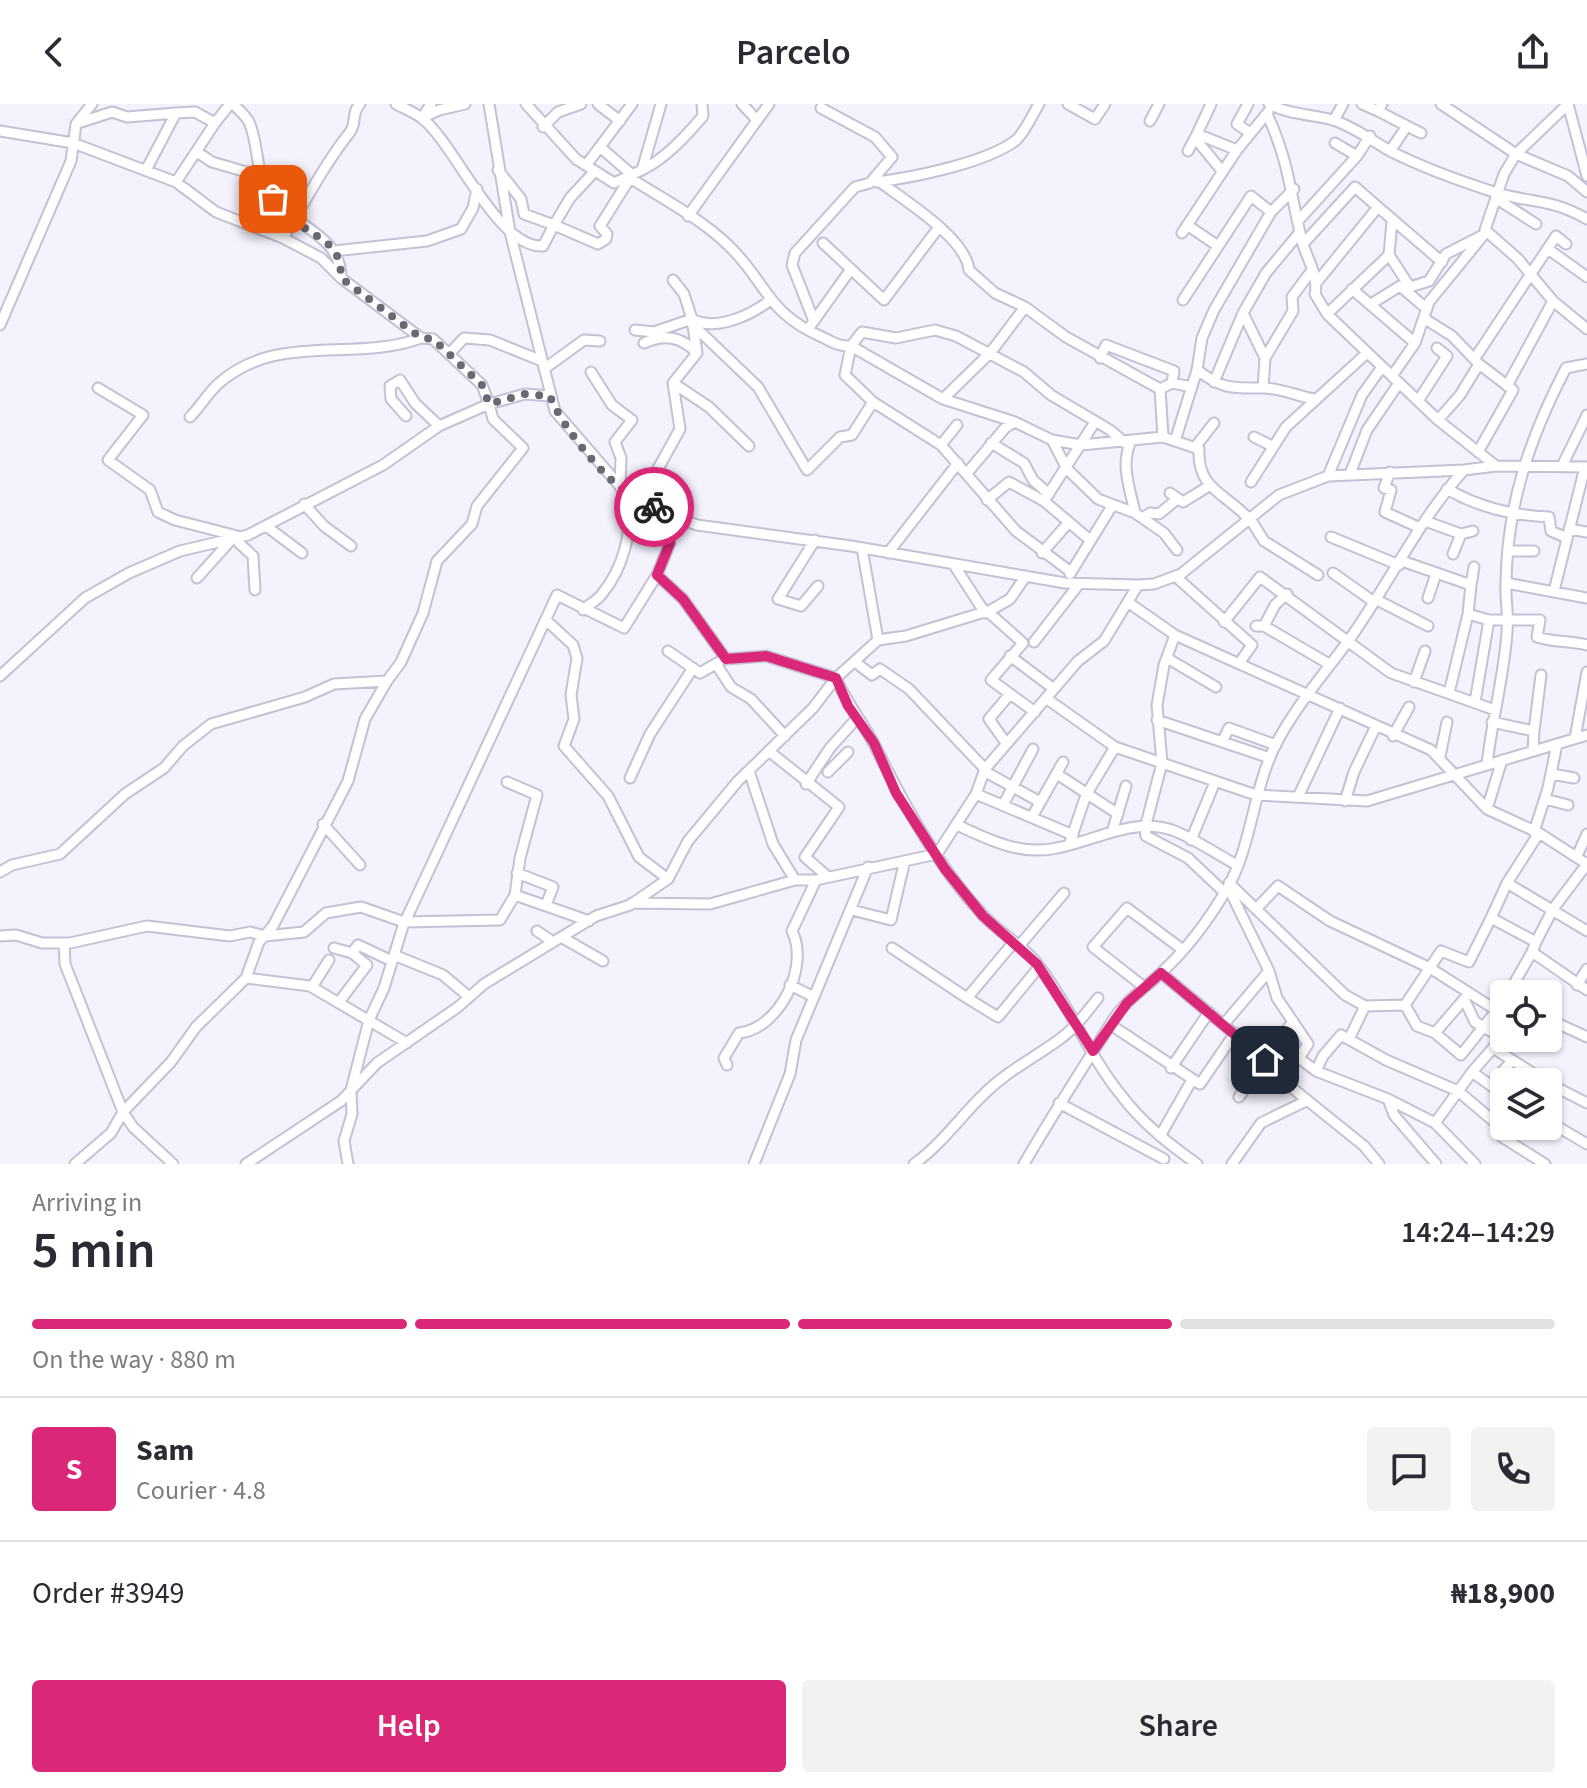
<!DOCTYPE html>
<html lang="en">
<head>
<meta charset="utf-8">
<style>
  body { margin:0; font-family:"Source Sans 3",sans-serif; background:#f2f2f3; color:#2b2b33; height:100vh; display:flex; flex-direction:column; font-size:30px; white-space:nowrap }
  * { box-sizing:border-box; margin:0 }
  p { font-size:26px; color:#7c7c81 }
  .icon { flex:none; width:44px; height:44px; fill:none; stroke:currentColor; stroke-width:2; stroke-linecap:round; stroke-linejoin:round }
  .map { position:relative; height:1060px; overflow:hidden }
  .side { display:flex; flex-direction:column; background:#fff; flex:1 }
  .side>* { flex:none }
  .fabs { position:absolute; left:1490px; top:876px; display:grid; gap:16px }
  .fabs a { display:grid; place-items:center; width:72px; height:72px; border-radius:8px; background:#fff; box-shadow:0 2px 6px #0004; font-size:40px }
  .pin { position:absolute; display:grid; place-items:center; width:68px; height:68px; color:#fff; margin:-34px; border-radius:16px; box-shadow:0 4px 12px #0006 }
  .courier { position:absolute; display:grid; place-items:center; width:80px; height:80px; margin:-40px; border:6px solid #db2777; border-radius:50%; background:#fff; color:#222; box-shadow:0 2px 10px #0007 }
  .summary em { font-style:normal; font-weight:600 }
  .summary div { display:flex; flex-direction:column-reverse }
  .summary { display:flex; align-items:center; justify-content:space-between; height:136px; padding:0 32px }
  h1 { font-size:52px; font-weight:600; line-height:60px }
  .bar { display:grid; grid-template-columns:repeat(4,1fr); gap:12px 8px; align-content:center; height:96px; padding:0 32px }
  .bar i { height:10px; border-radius:6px; background:#e1e1e2 }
  .bar .selected { background:#db2777 }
  .bar p { grid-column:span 4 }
  .line { display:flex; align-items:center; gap:20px; padding:0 32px; border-top:2px solid #e1e1e2 }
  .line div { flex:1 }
  .round { display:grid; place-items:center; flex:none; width:84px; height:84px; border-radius:8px; background:#f2f2f3 }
  .primary-button { display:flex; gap:16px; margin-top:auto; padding:16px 32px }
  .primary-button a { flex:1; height:92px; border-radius:8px; background:#db2777; color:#fff; font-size:32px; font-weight:600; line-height:92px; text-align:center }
  .primary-button a+a { background:#f2f2f3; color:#2b2b33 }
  header { display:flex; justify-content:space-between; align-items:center; height:104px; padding:0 32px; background:#fff; font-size:36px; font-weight:600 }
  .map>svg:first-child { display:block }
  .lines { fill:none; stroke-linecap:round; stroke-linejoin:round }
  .street-casing { stroke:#c3c1d3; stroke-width:13 }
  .street { stroke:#fff; stroke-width:9 }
  .done { stroke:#6a6971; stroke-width:8; stroke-dasharray:0 14.4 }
  .route { stroke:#db2777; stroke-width:10 }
</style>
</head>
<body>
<header><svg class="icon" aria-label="back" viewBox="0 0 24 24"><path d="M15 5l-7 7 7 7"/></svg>Parcelo<svg class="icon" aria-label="share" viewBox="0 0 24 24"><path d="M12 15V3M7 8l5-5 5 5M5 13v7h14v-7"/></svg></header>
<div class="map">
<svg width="1587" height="1060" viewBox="0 0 1587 1060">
  <rect width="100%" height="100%" fill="#f3f2fd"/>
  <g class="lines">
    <g class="street-casing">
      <path id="street" d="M 233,0 C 238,5 246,12 249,18 C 260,43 254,72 273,94 C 296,124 341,131 341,174
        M 396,0 C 405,5 416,9 423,15 C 456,42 498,145 543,142 L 554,121 L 598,140 L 606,135 L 607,130 L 600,122 L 630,74 C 663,95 700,114 728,141 C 767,178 765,208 822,233 C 832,238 840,243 851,242 L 845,271 L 873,298 L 941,341 L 1016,427 L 1071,468
        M 431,0 L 422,14 L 439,6 L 465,0
        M 489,0 L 510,128 L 555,307 L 631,395 L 697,421 L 851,442 L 1065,479 L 1138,481 L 1154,480 L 1181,470 L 1279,391 L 1328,372 L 1464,366 L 1496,362 L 1587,363
        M 526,0 L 576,55 L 614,79 L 642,66 L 661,0
        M 598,0 L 620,17
        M 742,0 L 757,16
        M 1068,0 L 1095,15 L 1105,0
        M 1211,0 L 1197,30 L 1237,46
        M 1248,0 L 1237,20 L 1250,29
        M 1269,0 C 1290,11 1311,10 1333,16 C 1355,23 1372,37 1392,48 C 1424,64 1460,77 1494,88 C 1532,100 1548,93 1587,115
        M 1362,0 L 1378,7 L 1382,0
        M 1441,0 L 1516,50 L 1568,72 L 1587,88
        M 1568,0 L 1516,50 L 1504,70 L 1485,126 L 1518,155 L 1553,197 L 1587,225
        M 1568,0 L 1587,72
        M 1378,7 L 1407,22 L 1390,47
        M 1267,10 C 1289,57 1290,89 1302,137 C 1307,155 1319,172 1315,190 L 1327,210 L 1438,316 L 1496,362
        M 1334,16 L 1343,0
        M 1150,17 L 1159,0
        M 78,19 L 112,8 L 127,13 L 176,9
        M 1407,22 L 1421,29
        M 543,23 L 558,8 L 581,0
        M 0,27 L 73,39 L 176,78 L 216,108 L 283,134 L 321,154 L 341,174 L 421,234 L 433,235 L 482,281 L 489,300 L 525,290 L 550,292
        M 1195,34 L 1222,67
        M 600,43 L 630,69 L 630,74
        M 1188,47 L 1197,30
        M 197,48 L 212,58 L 260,72
        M 1357,52 L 1370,32
        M 587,60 L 632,0
        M 146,66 L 176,9 L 195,8 L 215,19 L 230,0
        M 498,66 L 521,95 L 524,110 L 554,121 L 570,94 L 595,67
        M 642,66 C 666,54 686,32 703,12 L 702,0
        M 176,78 L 215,19
        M 877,78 C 915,73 985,59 1015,37 C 1025,29 1032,11 1039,0
        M 880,78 C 905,97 966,134 969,166 L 995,189 L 1025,203 L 1066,233 L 1160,285 L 1172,279 L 1192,283
        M 1497,95 L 1536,120
        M 688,112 L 769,0
        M 1298,117 L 1357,52 L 1335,39
        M 1187,121 L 1218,142
        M 1182,129 L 1237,46 L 1268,8
        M 283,134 C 305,98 324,61 350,28 C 357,19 351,9 360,0
        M 823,139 L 884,196 L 939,123
        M 1303,140 L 1355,83 L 1378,103
        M 1548,145 L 1587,173
        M 334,147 L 427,137 L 461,125 L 473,104 L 477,85
        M 1389,151 L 1392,117
        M 1317,178 L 1378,103 L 1442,158
        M 1352,185 L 1415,239
        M 1183,196 L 1251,92 L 1271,108
        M 1371,200 L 1400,182 L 1427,205
        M 1327,210 L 1389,151 L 1410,183 L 1429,177 L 1446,150 L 1483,131
        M 1425,215 L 1452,232 L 1477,258
        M 814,217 L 792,161 L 795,149 L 855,83 L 870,79 L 892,53 L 875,33 L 821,4
        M 692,220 L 758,283 L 807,366 L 840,333 L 852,331 L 873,298
        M 0,221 L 71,57 L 76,20 L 92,0
        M 811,221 L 851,165
        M 635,226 L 654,228 L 692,215 L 684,190 L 673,176
        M 697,249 L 692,215 C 715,228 751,211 769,197
        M 449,250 L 464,234 L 490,236 L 542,257
        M 1100,254 L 1106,241 L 1174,267 L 1172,279
        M 1265,254 L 1243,209 L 1266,169 L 1300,128
        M 1475,254 L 1556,132 L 1566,140
        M 544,265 L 584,236 L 600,237
        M 1197,266 C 1224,286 1232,284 1263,284 C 1279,284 1298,292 1314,295
        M 591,268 L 612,301 L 632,316 L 615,338 L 621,354 L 620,383
        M 1392,272 L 1415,239 L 1429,198 L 1482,133
        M 1214,278 L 1243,209
        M 673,279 L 709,303 L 749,342
        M 1507,282 L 1553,197
        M 98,284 L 143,311 L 108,356 L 150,386 L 158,408 L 175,416 L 241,433 L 239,439 L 253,452 L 255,486
        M 1263,284 L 1265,254 L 1293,207 L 1292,193 L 1312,166
        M 1160,285 L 1163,333
        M 943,295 L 991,248 L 1025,203
        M 1418,297 L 1447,252 L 1437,244
        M 406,312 L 391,295 L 390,282 L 400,276 L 415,299 L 439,322
        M 190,313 C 200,303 208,289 218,280 C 277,227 354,259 421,234
        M 1438,316 L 1460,291 L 1479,260 L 1513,286 L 1478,348
        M 1254,333 L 1272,342
        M 1052,336 L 1081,341 L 1163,333 L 1175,337
        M 1131,337 C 1120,361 1130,384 1135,409
        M 991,339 L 1024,359 L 1033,376 L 1049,390
        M 1125,339 L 1110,326 L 1051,291 L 1024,268 L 956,232 L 935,226 L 896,234 L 862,228 L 851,242 L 943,295 L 1015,318 L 1052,336 L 1067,365 L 1098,395 L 1135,409 L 1164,429 L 1177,446
        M 941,341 L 957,321
        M 1196,342 L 1214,319
        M 1563,360 L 1587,311
        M 1390,368 L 1384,384 L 1391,386 L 1385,408 L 1420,424
        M 967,369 L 1005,324 L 1015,318
        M 1350,370 L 1367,326 L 1399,279
        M 1328,372 L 1362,291 L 1382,263
        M 1251,378 L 1286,323 L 1367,249
        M 1447,385 C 1480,404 1512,411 1549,413 L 1551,427 L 1567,434
        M 1170,389 L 1183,398 L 1209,382
        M 987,396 L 1009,378 L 1044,397 L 1090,436
        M 1044,397 L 1095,318
        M 639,399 L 680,325 L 673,279 L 697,249 C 681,232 664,230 644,239
        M 304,400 L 324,422 L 351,442
        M 661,404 L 670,439 L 657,471 L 683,495 L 726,555 L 766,552 L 836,574 C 846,599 863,618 875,642 C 905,702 936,760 982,810 C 998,828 1021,840 1036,858 C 1069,900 1088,950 1121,991 C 1142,1019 1169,1040 1197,1060
        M 1249,413 L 1264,437 L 1318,471
        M 1143,414 L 1150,409 L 1159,410 L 1176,396
        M 1248,414 C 1224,388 1197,385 1199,345 L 1175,337 L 1197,266 L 1202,234 L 1214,206 L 1271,108 L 1294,85
        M 1425,417 L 1461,430 L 1473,427
        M 266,422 L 302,449
        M 1569,425 L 1587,428
        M 1331,433 L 1399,461
        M 815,436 L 778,495 L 801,502 L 818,482
        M 862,444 L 878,536
        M 1508,447 L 1534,447
        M 888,449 L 958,359
        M 1042,449 L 1069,418
        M 1453,450 L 1461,430
        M 1402,457 L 1471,481 L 1468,510 L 1449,589
        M 954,461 L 985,509
        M 1333,469 L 1374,498
        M 1070,470 L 1112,402
        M 1175,472 L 1252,541 L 1240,558
        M 197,474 L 232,435
        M 1506,479 L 1587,494
        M 1471,481 L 1474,463
        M 1554,487 L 1585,363
        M 1428,494 L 1436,470
        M 1375,495 L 1428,522
        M 1129,499 L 1175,531 L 1431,646 L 1487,705 L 1539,729 L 1507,779 L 1491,814 L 1536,838 L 1532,848 L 1587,886
        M 583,506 C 589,500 597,497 602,490 C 625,462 630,430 631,395
        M 987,507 L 1023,539 L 991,576 L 1035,608
        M 1468,510 L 1489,516 L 1475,598
        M 546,516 L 573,541 L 577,554 L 571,591 L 574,615 L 564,642 L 608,692 L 639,753 L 668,775
        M 1489,516 L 1540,516 L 1537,533 C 1555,539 1568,536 1587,541
        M 1224,518 L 1260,473 L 1391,569 L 1495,606
        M 1256,522 L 1264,522 L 1329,560
        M 1264,522 L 1275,501 L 1287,490
        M 1175,531 L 1164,561 L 1157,601 L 1162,659 L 1145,724 L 1146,732 L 1188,754 L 1224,788
        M 1034,538 L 1079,480
        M 668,547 L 700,569 L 719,558
        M 1010,552 L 1054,585
        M 1167,554 L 1216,583
        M 855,558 L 872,571 L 880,565 L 909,585 L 985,665
        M 716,560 L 731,583 L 751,595 L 785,632
        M 0,572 L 85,494 L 129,469 L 180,447 L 248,431 L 383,361 L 439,322 L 489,300 L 493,315 L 523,344 L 477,402 L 472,420 L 437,457 L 423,509 L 401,558 L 387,577 L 334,580 L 305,593 L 211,620 L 183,642 L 164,664 L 125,690 L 60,750 L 12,761 L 0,768
        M 1414,578 L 1425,547
        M 1047,595 L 1115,643 L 1256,691 L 1367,697 L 1587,631
        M 1157,616 L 1270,654
        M 1492,618 L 1534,627 L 1533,647
        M 1534,627 L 1541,571
        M 1393,632 L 1409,603
        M 1575,634 L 1587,568
        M 1223,636 L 1229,624 L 1276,641
        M 1006,639 L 989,615 L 1010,590
        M 770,648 L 839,703 L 805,753 L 828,773
        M 1440,652 L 1447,618
        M 1487,660 C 1492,616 1504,572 1507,528 C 1509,512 1505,495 1506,479 C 1507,400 1530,333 1566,264 L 1587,260
        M 749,667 L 773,740 L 795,776
        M 984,667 L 1040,698
        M 828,668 L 848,648
        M 1057,670 L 1118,710
        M 1552,670 L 1574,674
        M 630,674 L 650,630 L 693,564
        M 507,678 L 537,691 L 520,754 L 515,791 L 589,817
        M 806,680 L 830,644 L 857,614
        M 976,690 L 1073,731
        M 1298,693 L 1340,604
        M 1545,695 L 1568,701
        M 1345,697 L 1354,668 L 1375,624
        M 1003,701 L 1033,645
        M 1487,705 L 1502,656
        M 1032,713 L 1063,658
        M 323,720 L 360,761
        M 957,721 C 989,736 1021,752 1057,744 C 1095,737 1133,713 1172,726 C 1194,734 1216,750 1237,761
        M 1112,728 L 1126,682
        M 1534,728 L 1548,684 L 1557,640
        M 1539,729 L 1587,760
        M 1191,736 L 1215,678
        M 1069,741 L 1086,691 L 1115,643
        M 1577,752 L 1587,730
        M 517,769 L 553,783 L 546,801
        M 1229,779 L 1345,891 L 1365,902 L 1405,901 L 1417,922 L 1435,929 L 1461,951 L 1504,897
        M 1507,779 L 1587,827
        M 1228,783 L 1269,867 L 1277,894 L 1308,940 L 1299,954 L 1316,967 L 1388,995 L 1435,1019 L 1472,968 L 1504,991
        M 632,799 L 710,800 L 795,776 L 816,776 L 937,750 L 976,690 L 985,665 L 1078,557 L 1104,537 L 1138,481
        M 1257,804 L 1278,782 L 1330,817 L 1430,864 L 1496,906
        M 852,806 L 891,816 L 904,760
        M 537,827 L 553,838
        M 0,832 L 16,831 L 42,839 L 70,839 L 147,822 L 230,832 L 250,828 L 265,832 L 304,828 L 326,809 L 361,803 L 404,818 L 500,816 L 515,791
        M 563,834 L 603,857
        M 1536,838 L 1553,805 L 1587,760
        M 64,839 L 65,860 L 123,1008 L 133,1023 L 173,1060
        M 1019,842 L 1064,789
        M 334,844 L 352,849 L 367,861 L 339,898
        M 892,844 L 967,894 L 1014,838
        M 352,849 L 358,841 L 392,857
        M 394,851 L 443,871 L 469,893
        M 1161,869 L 1283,970 L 1281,975 L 1364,1042 L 1379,1060
        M 246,874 L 310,882 L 407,939
        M 790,881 L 814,893
        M 1577,881 L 1587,865
        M 312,883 L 329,856
        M 1144,883 L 1093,843 L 1127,804 L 1183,846
        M 1508,890 L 1532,848
        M 967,894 L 998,913 L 1039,863
        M 1465,897 L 1475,918 L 1501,933 L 1493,944 L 1547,978
        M 1405,901 L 1441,847 L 1469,858 L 1491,814
        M 1548,915 L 1587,933
        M 1224,920 L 1269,867
        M 1111,921 L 1200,980 L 1235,929
        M 1435,929 L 1465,894
        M 1349,935 L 1365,902
        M 727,961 L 724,954 L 739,929 C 779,925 810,863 792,827 L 816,776
        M 1171,964 L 1209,908
        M 1316,967 L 1323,952 L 1341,931 L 1386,956 L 1458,987 L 1497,1020 L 1502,1033 L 1545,1060
        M 1472,968 L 1493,944
        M 1548,979 L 1587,999
        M 1490,981 L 1512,957
        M 1239,993 L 1293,917
        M 1388,995 L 1394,1011 L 1436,1060
        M 1059,999 L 1164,1055
        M 1548,1017 L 1587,1040
        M 1435,1019 L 1475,1060
        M 1160,1032 L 1192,976
        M 75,1060 L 111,1029 L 123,1008 L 171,958 L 196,923 L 246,874 L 259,838 L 273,822 L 348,677 L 365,615 L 387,577
        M 246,1060 L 341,997 L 377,959 L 458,903 L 484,880 L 596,812 L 630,801 L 668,775 L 688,737 L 738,677 L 813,604 L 836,574 L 878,536 L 906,532 L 991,506 L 1010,495 L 1026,472
        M 348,1060 L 344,1037 L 352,1010 L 351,986 L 369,916 L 384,884 L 403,822 L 557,491 L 624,524 L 657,471
        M 754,1060 L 790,970 L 796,936 L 868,763
        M 914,1060 C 942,1040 960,1013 984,990 C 1007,967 1034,954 1060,935 C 1075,924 1086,909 1098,894
        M 1024,1060 C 1052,1011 1083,964 1113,916 C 1125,897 1145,884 1161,869 C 1187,845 1210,814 1228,783 C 1252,740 1253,685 1276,640 C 1296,602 1323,571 1349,536 C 1389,480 1418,417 1464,366
        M 1232,1060 L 1261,1019 L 1306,997"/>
    </g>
    <use href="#street" class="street"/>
  </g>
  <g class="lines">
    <path class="done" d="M 273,95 C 282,103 291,114 302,122 C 324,138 341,141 341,174 L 421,234 L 433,235 L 482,281 L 489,300 L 525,290 L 550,292 C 561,323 621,399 654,403"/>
    <path class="route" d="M 654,403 L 661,404 L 670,439 L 657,471 L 683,495 L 726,555 L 766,552 L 836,574 L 848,602 L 874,639 L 896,689 L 945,765 L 983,812 L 1037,860 L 1093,947 L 1127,899 L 1161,869 L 1265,956"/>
  </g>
</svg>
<div class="fabs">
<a><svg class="icon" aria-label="locate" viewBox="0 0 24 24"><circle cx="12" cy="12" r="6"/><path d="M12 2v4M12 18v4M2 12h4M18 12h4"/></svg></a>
<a><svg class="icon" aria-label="layers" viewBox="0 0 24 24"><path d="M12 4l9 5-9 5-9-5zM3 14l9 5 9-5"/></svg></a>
</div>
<div class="pin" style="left:273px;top:95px;background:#ea580c"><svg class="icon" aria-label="bag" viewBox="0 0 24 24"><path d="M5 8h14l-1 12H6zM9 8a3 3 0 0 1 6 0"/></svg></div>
<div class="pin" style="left:1265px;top:956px;background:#1f2937"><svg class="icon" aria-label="home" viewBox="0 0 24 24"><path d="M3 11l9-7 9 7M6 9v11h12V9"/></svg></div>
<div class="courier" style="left:654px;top:403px"><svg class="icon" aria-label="bike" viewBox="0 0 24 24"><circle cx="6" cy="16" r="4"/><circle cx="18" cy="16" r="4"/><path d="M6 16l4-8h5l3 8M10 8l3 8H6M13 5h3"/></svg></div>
</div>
<section class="side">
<div class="summary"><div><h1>5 min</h1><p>Arriving in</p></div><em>14:24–14:29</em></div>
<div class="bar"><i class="selected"></i><i class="selected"></i><i class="selected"></i><i></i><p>On the way · 880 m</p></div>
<div class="line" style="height:144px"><b class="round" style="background:#db2777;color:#fff">S</b><div><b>Sam</b><p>Courier · 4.8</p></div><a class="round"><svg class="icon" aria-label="chat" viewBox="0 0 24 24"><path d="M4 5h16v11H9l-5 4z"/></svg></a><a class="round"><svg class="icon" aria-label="phone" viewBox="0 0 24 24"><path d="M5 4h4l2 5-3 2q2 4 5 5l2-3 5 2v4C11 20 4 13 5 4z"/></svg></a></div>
<div class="line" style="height:104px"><div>Order #3949</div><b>₦18,900</b></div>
<div class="primary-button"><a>Help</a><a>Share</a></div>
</section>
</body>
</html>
